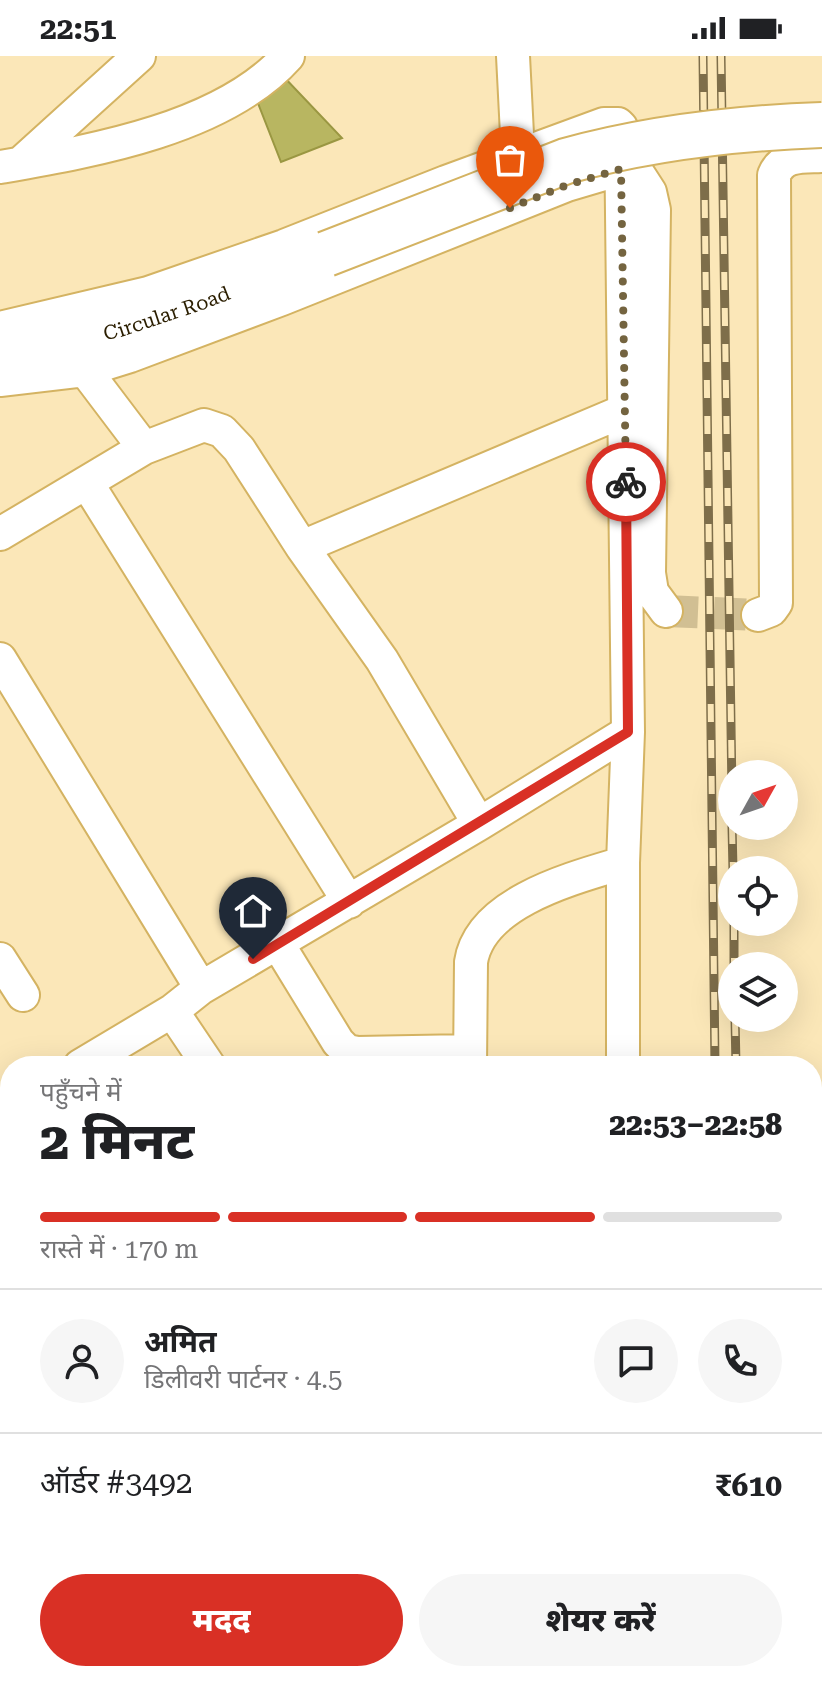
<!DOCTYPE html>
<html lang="hi">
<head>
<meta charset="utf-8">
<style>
  body { margin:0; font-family:"Roboto Serif","Noto Sans Devanagari",serif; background:#f6f6f6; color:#202124; height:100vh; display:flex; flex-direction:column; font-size:30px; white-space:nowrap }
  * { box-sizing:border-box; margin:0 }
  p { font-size:26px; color:#757577 }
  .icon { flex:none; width:44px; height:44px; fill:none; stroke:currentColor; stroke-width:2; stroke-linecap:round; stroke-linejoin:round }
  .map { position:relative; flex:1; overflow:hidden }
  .details { position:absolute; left:0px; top:1000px; width:822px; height:626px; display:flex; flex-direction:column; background:#fff; border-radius:32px 32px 0 0; box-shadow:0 8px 32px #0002 }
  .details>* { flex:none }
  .needle { width:52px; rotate:50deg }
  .buttons { position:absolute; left:718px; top:704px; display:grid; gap:16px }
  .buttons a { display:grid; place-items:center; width:80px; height:80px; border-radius:50%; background:#fff; box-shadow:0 8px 32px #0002; font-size:40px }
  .pin { position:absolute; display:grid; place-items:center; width:68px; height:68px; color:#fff; margin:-82px -34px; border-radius:50% 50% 50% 0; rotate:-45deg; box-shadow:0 0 8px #0007 }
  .pin .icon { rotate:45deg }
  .courier { position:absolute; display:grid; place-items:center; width:80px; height:80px; margin:-40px; border:6px solid #d93025; border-radius:50%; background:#fff; color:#222; box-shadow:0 2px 10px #0007 }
  .summary em { font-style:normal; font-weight:800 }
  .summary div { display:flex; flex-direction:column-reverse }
  .summary { display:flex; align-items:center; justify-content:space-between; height:136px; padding:0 40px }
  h1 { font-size:52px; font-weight:800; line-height:60px }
  .bar { display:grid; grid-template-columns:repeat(4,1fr); gap:12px 8px; align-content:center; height:96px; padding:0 40px }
  .bar i { height:10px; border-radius:6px; background:#e0e0e0 }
  .bar .selected { background:#d93025 }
  .bar p { grid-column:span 4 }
  .line { display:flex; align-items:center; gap:20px; padding:0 40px; border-top:2px solid #e0e0e0 }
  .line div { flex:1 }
  .round { display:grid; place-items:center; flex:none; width:84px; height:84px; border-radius:42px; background:#f6f6f6 }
  .primary-button { display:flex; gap:16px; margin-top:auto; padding:16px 40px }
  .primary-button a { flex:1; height:92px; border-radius:48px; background:#d93025; color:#fff; font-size:32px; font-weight:800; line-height:92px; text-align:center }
  .primary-button a+a { background:#f6f6f6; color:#202124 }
  .status { display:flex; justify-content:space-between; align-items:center; height:56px; padding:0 40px; background:#fff; direction:ltr }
  .status svg { height:22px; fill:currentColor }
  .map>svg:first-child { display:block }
  .building { fill:#b8b661; stroke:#9a9742; stroke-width:2 }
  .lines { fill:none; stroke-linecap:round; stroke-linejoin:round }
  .street-tunnel { stroke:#d1bf93; stroke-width:32; stroke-dasharray:32 16; stroke-linecap:butt }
  .street-casing { stroke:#d4b362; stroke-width:36 }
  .secondary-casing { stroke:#d4b362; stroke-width:48 }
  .street { stroke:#fff; stroke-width:32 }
  .secondary { stroke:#fff; stroke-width:44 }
  .rail-casing { stroke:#7e6e4a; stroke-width:9 }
  .rail { stroke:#fbe7b8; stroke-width:6; stroke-dasharray:18; stroke-linecap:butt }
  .secondary-bridge-casing { stroke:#d4b362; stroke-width:48; stroke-linecap:butt }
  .secondary-bridge { stroke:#fff; stroke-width:44 }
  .done { stroke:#746440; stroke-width:8; stroke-dasharray:0 14.4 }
  .route { stroke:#d93025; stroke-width:10 }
  .labels { text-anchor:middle; stroke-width:7; stroke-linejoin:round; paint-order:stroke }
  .street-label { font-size:20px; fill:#2b1e00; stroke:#fbe7b8 }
</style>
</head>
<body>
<div class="status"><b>22:51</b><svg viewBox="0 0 49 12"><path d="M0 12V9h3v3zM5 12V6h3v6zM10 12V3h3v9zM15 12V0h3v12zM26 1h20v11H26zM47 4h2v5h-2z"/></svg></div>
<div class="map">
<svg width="822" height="1625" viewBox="0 0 822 1625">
  <rect width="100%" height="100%" fill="#fbe7b8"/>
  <path class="building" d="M 282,19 L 342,82 L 281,106 L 254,37 Z"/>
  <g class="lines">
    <path class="street-tunnel" d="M 666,555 L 758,559"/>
    <g class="street-casing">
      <path id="street" d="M 513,0 L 518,98
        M 23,105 L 139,0
        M 0,111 C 92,95 223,73 288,0
        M 0,272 L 148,237 L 284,190 L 446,126 L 604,68 L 618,68 L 621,71 L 628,676 L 623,807 L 623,1010
        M 85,314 L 144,392
        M 0,324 L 85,314 L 130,300 L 282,243 L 567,129 L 621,113 L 639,119 L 650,136 L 654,154 L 649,517 L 652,536 L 666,555
        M 87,427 L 349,846
        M 0,478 L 144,392 L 204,369 L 222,375 L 239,393 L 302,491 L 382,604 L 479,768
        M 302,491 L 626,354
        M 758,559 L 771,554 L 776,547 L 774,119 C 783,98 802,101 822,100
        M 0,603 L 201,932
        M 278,888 L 338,986 L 347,995 L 357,997 L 469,995
        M 0,903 L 23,939
        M 172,955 L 209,1010
        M 80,1010 L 172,955 L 201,932 L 479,768 L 628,676
        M 470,1010 L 471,906 C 480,846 573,822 623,807
        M 0,1065 L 10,1058
        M 0,1211 L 10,1211
        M 0,1351 L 10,1352
        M 0,1499 L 10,1498
        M 329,1616 L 329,1625
        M 625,1616 L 626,1625
        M 158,1625 L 158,1616
        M 477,1625 L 477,1616"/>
    </g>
    <g class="secondary-casing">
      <g id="secondary">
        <path id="s1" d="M 0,299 L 120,274 L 201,247 L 326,198"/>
      </g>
    </g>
    <use href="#street" class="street"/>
    <use href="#secondary" class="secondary"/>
    <g class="rail-casing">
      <path id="rail" d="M 703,0 L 715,1010
        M 721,0 L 732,737
        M 732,770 L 733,814
        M 734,866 L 734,910
        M 735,962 L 736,1010
        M 724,1616 L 724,1625
        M 744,1616 L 745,1625"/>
    </g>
    <use href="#rail" class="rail"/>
    <g class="secondary-bridge-casing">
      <path id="secondary-bridge" d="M 326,198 L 566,105 C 649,82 736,72 822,69"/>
    </g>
    <use href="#secondary-bridge" class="secondary-bridge"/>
  </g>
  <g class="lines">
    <path class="done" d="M 510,152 L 567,129 L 621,113 L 626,426"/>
    <path class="route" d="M 253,903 L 628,676 L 626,426"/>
  </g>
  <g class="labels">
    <g class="street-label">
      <text dy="7" stroke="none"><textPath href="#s1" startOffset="172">Circular Road</textPath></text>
    </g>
  </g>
</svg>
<div class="buttons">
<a><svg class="needle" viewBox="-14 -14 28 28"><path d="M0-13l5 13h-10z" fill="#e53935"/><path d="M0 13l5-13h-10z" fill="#757577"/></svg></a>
<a><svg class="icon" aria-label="locate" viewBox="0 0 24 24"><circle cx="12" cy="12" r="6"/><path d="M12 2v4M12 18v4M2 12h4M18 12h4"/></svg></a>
<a><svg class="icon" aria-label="layers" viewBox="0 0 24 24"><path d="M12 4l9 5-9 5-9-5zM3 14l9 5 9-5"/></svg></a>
</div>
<div class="pin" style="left:510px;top:152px;background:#ea580c"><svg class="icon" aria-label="bag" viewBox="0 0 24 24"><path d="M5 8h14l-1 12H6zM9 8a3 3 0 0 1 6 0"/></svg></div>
<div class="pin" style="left:253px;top:903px;background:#1f2937"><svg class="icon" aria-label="home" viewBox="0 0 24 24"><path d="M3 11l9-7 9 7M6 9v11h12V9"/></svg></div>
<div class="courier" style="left:626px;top:426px"><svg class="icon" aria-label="bike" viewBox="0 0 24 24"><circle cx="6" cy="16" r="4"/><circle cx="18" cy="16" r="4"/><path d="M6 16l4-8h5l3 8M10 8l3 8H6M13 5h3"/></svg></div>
<section class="details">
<div class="summary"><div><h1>2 मिनट</h1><p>पहुँचने में</p></div><em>22:53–22:58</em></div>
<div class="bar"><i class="selected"></i><i class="selected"></i><i class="selected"></i><i></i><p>रास्ते में · 170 m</p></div>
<div class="line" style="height:144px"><a class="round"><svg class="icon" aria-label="person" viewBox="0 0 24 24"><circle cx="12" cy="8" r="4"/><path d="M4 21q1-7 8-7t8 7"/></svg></a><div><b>अमित</b><p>डिलीवरी पार्टनर · 4.5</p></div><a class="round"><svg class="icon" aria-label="chat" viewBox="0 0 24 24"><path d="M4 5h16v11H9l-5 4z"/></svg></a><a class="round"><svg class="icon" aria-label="phone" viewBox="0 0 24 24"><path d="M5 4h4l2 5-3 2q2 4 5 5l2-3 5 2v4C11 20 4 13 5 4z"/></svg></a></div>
<div class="line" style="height:104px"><div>ऑर्डर #3492</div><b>₹610</b></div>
<div class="primary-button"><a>मदद</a><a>शेयर करें</a></div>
</section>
</div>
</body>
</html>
